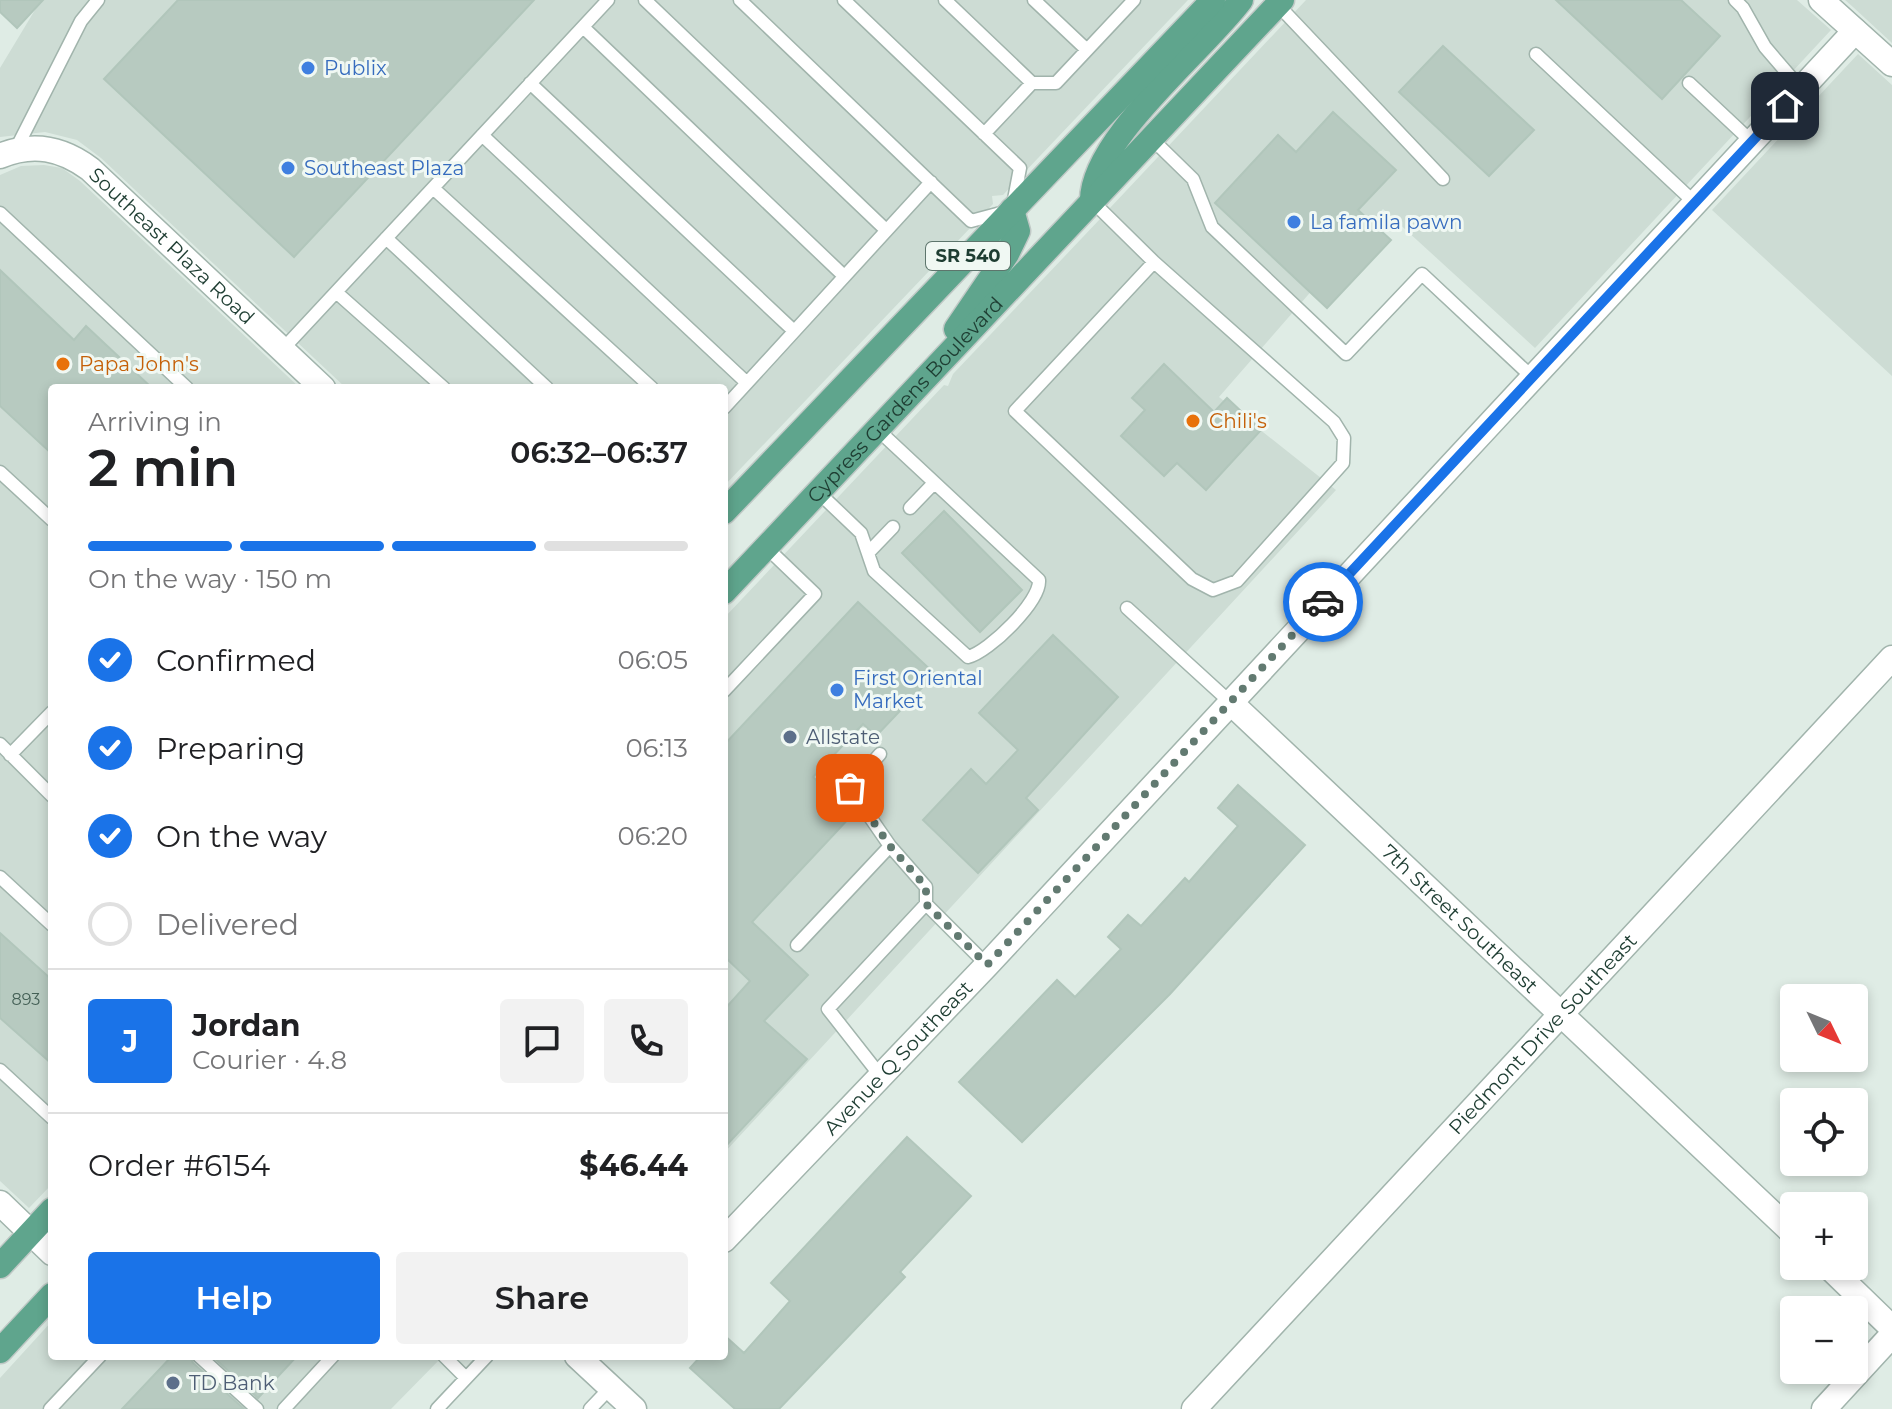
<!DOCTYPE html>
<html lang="en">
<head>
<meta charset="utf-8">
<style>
  body { margin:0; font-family:Montserrat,sans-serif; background:#f2f2f2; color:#202124; height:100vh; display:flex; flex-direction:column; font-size:30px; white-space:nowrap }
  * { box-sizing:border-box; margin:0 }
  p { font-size:26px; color:#757577 }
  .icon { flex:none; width:44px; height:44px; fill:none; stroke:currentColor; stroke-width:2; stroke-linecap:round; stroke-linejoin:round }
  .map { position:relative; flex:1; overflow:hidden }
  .panel { position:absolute; left:48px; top:384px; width:680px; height:976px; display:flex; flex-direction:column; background:#fff; border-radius:8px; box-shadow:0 4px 12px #0003 }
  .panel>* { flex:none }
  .needle { width:52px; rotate:133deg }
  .controls { position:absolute; left:1780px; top:984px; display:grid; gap:16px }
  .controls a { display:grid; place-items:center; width:88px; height:88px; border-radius:8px; background:#fff; box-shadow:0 4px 12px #0003; font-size:40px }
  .pin { position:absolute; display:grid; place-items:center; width:68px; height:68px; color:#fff; margin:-34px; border-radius:16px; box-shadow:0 4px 12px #0006 }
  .courier { position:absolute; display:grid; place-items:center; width:80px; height:80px; margin:-40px; border:6px solid #1a73e8; border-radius:50%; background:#fff; color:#222; box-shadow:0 2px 10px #0007 }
  .headline em { font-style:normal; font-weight:600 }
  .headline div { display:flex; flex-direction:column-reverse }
  .headline { display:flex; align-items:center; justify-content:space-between; height:136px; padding:0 40px }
  h1 { font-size:52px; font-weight:600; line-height:60px }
  .bar { display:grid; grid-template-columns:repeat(4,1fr); gap:12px 8px; align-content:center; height:96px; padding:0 40px }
  .bar i { height:10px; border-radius:6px; background:#e0e0e0 }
  .bar .current { background:#1a73e8 }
  .bar p { grid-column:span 4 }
  .line { display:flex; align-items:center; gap:20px; padding:0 40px; border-top:2px solid #e0e0e0 }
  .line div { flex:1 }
  .round { display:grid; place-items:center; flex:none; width:84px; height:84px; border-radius:8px; background:#f2f2f2 }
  ol { padding:0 40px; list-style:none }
  li { display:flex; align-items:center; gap:24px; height:88px }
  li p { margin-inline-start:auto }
  li .icon { padding:8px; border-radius:50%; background:#1a73e8; color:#fff; stroke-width:4 }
  li:last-child { color:#757577 }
  li i { width:44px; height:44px; border:4px solid #e0e0e0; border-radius:50% }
  .button { display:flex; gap:16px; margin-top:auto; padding:16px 40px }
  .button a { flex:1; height:92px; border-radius:8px; background:#1a73e8; color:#fff; font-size:32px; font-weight:600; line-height:92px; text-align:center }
  .button a+a { background:#f2f2f2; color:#202124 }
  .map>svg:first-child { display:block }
  .built { fill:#cddcd4 }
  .building { fill:#b7cac0; stroke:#b1c6bb; stroke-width:2 }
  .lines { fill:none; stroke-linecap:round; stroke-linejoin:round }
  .service-casing { stroke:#a1b4ac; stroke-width:15 }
  .minor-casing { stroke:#a1b4ac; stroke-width:27 }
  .tertiary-casing { stroke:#a1b4ac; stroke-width:27 }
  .primary-casing { stroke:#c0c9c6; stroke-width:27 }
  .service { stroke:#fff; stroke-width:12 }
  .minor { stroke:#fff; stroke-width:24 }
  .tertiary { stroke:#fff; stroke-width:24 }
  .primary { stroke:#5fa58d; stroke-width:24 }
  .done { stroke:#627a71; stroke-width:8; stroke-dasharray:0 14.4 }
  .route { stroke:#1a73e8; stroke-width:10 }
  .shop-dot { fill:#3f7fe0; stroke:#f0f8f3; stroke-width:3 }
  .food-dot { fill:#e8710a; stroke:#f0f8f3; stroke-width:3 }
  .service-dot { fill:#5c6f8a; stroke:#f0f8f3; stroke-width:3 }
  .labels { text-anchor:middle; stroke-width:6; stroke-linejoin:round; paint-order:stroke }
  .number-label { font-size:16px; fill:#446056 }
  .shield { fill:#f0f8f3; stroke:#5d756c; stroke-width:2 }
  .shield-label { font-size:18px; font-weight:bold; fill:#1e3d32 }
  .shop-label { font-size:20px; fill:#366cbe; stroke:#f0f8f3; text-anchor:start }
  .street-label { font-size:20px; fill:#1e3d32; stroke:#f0f8f3 }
  .food-label { font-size:20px; fill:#c56008; stroke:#f0f8f3; text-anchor:start }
  .service-label { font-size:20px; fill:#4e5e75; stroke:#f0f8f3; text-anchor:start }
</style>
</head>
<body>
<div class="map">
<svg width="1892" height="1409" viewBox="0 0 1892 1409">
  <rect width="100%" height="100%" fill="#dfece5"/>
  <path class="built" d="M 41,0 L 1188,0 L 1003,195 L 992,196 L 993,204 L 724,486 L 724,388 L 346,388 L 101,158 L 77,140 L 45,132 L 0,137 L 0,68 Z
    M 1306,0 L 1797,0 L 1831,30 L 1535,348 L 1383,209 L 1219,397 L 1336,490 L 724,1153 L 724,618 L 944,385 L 948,386 L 953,374 L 1100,219 L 1109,219 L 1109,209 Z
    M 1845,0 L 1892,0 L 1892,43 L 1853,7 Z
    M 1858,54 L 1892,85 L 1892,376 L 1712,210 Z
    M 44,165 L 62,168 L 80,181 L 300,388 L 52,388 L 52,1184 L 29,1208 L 0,1181 L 0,175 L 21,166 Z
    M 52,1321 L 52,1356 L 443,1356 L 391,1409 L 0,1409 L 0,1378 Z"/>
  <path class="building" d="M 0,0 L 43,0 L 17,28 L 0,12 Z
    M 178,0 L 534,0 L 294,257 L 104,79 Z
    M 1556,0 L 1681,0 L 1720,36 L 1662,99 Z
    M 1443,46 L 1534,130 L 1489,176 L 1399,92 Z
    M 1333,112 L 1396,170 L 1358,210 L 1391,240 L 1327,308 L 1215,203 L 1278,135 L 1296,152 Z
    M 0,270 L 74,340 L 86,326 L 152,388 L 52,388 L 52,454 L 0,406 Z
    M 1164,364 L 1214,412 L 1227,398 L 1261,430 L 1206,490 L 1177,463 L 1164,476 L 1121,436 L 1145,410 L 1132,398 Z
    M 944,511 L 1022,590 L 980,632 L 902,553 Z
    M 858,602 L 935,674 L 876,736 L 863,724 L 813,777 L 852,815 L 752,922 L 808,975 L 764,1021 L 807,1059 L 724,1148 L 724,1010 L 750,981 L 724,956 L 724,745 Z
    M 1053,635 L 1118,697 L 1026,798 L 1038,810 L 978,873 L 923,820 L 971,769 L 986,784 L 1018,750 L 979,713 Z
    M 1238,785 L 1305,845 L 1170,994 L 1022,1142 L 959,1082 L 1057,980 L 1075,997 L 1121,949 L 1108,937 L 1128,915 L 1141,926 L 1185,878 L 1189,882 L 1238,826 L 1218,808 Z
    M 0,933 L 52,980 L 52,1064 L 0,1018 Z
    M 907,1137 L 971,1196 L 900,1272 L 905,1277 L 779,1409 L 735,1409 L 690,1368 L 701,1356 L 724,1356 L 724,1335 L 744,1353 L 790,1301 L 771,1283 Z
    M 172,1356 L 190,1356 L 193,1363 L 244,1409 L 122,1409 Z
    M 212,1356 L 297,1356 L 258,1398 Z"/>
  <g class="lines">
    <g class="service-casing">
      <path id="service" d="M 645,0 L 886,230
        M 740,0 L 971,221 L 1012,210 L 1020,168 L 844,0
        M 945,0 L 1032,83
        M 1034,0 L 1087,50
        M 1735,0 L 1743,8 L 1765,47 L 1801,89
        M 1278,5 L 1443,179
        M 583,27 L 844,276
        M 1536,54 L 1695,203
        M 530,83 L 794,331
        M 1689,83 L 1752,142
        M 984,134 L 1032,83 L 1056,83 L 1134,0
        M 482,135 L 747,383
        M 1152,139 L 1193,179 L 1212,227 L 1346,354 L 1422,274 L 1532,377
        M 16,149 L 81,21 L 98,0
        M 433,188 L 652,388
        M 1092,201 L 1154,262 L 1334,422 L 1344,438 L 1343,463 L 1237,581 L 1213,590 L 1192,579 L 1015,411 L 1154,262
        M 0,213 L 187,388
        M 386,238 L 547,388
        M 336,292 L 444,388
        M 282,350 L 608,0
        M 724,408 L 931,182
        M 0,472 L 52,520
        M 818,492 L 861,533 L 874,571 L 968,657 C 989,652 1041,601 1039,580 L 877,429
        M 910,508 L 934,483
        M 868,553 L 893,527
        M 1127,608 L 1230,702
        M 724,691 L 815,594 L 766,547
        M 0,744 L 52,796
        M 880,754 L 850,788 L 890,846 L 926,887 L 926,904 L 987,965
        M 10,755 L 52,712
        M 0,877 L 52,925
        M 797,945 L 890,846
        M 0,1070 L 52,1118
        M 879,1074 L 828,1009 L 926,904
        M 199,1356 L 257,1409
        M 444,1356 L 466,1378
        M 50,1409 L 100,1356
        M 284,1409 L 333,1356
        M 437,1409 L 487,1356
        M 590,1409 L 611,1387"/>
    </g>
    <g class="minor-casing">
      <g id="minor">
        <path id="s1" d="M 0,156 C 33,142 62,148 90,169 L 323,388"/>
        <path id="s2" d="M 1230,702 L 1794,1234"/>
        <path id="s3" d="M 724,1240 L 987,965 L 1855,31"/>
        <path d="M 1828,1266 L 1892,1328"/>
        <path d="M 577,1356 L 634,1409"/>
        <path id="s4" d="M 1194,1409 L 1892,658"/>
        <path d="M 1824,1409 L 1892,1335"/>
      </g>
    </g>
    <g class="tertiary-casing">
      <path id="tertiary" d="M 1821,0 L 1892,64
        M 0,1203 L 52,1253"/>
    </g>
    <g class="primary-casing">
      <g id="primary">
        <path d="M 1092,201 C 1091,140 1203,51 1241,0"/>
        <path d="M 956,329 L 1007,254 L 1018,231 L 1012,210"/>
        <path d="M 724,512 L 1213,0"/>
        <path id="s5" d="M 724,592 L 1282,0"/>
        <path d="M 0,1266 L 52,1210"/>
        <path d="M 0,1351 L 52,1295"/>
      </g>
    </g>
    <use href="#service" class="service"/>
    <use href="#minor" class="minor"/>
    <use href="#tertiary" class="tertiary"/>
    <use href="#primary" class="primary"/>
  </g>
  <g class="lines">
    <path class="done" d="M 850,788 L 890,846 L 926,887 L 926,904 L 987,965 L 1323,602"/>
    <path class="route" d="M 1323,602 L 1785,106"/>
  </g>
  <g class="shop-dot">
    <circle cx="308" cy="68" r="8"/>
    <circle cx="288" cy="168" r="8"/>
    <circle cx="1294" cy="222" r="8"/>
    <circle cx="837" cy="690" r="8"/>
  </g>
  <g class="food-dot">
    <circle cx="63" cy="364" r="8"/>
    <circle cx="1193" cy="421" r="8"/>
  </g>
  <g class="service-dot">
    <circle cx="790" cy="737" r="8"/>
    <circle cx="173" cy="1383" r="8"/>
  </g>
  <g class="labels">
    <g class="number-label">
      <text x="26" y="1005">893</text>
    </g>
    <rect class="shield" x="926" y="242" width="84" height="28" rx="6"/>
    <g class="shield-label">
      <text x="968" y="262">SR 540</text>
    </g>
    <g class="shop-label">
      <text x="324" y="75">Publix</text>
      <text x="304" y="175">Southeast Plaza</text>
      <text x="1310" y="229">La famila pawn</text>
      <text x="853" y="685">First Oriental<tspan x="853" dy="23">Market</tspan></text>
    </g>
    <g class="street-label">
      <text dy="7" stroke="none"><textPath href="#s1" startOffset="208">Southeast Plaza Road</textPath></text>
      <text dy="7" stroke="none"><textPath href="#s5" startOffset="264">Cypress Gardens Boulevard</textPath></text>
      <text dy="7" stroke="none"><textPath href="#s2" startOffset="316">7th Street Southeast</textPath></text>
      <text dy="7" stroke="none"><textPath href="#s4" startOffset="512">Piedmont Drive Southeast</textPath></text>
      <text dy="7" stroke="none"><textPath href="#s3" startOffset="252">Avenue Q Southeast</textPath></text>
    </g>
    <g class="food-label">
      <text x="79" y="371">Papa John's</text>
      <text x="1209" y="428">Chili's</text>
    </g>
    <g class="service-label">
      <text x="806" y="744">Allstate</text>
      <text x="189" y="1390">TD Bank</text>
    </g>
  </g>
</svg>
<div class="controls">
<a><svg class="needle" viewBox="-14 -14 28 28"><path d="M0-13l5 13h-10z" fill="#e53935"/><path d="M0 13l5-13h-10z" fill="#757577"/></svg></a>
<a><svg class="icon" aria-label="locate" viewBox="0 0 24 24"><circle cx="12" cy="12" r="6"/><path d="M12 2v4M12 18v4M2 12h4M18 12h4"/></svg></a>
<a>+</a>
<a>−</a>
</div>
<div class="pin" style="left:850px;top:788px;background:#ea580c"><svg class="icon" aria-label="bag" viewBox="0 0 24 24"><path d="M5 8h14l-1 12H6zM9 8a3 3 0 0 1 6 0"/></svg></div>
<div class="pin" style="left:1785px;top:106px;background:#1f2937"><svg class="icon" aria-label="home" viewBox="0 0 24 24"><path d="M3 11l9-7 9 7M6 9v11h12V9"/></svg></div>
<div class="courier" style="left:1323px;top:602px"><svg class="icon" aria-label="car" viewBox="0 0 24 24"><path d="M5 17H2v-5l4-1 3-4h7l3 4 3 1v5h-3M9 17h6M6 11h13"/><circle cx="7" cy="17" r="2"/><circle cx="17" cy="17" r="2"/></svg></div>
<section class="panel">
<div class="headline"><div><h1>2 min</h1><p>Arriving in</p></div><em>06:32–06:37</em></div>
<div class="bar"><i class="current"></i><i class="current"></i><i class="current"></i><i></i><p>On the way · 150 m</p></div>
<ol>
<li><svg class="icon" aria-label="check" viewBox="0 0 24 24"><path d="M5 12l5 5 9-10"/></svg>Confirmed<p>06:05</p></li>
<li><svg class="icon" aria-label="check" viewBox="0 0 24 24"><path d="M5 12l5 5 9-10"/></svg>Preparing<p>06:13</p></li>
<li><svg class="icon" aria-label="check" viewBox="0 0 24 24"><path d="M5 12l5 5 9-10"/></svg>On the way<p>06:20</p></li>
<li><i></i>Delivered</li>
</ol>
<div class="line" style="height:144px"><b class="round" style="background:#1a73e8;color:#fff">J</b><div><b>Jordan</b><p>Courier · 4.8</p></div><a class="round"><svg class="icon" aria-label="chat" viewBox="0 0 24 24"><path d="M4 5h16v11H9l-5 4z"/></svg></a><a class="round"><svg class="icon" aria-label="phone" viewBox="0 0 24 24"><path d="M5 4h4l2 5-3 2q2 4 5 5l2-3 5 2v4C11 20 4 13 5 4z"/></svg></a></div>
<div class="line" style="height:104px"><div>Order #6154</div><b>$46.44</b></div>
<div class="button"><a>Help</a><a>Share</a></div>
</section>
</div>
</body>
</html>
